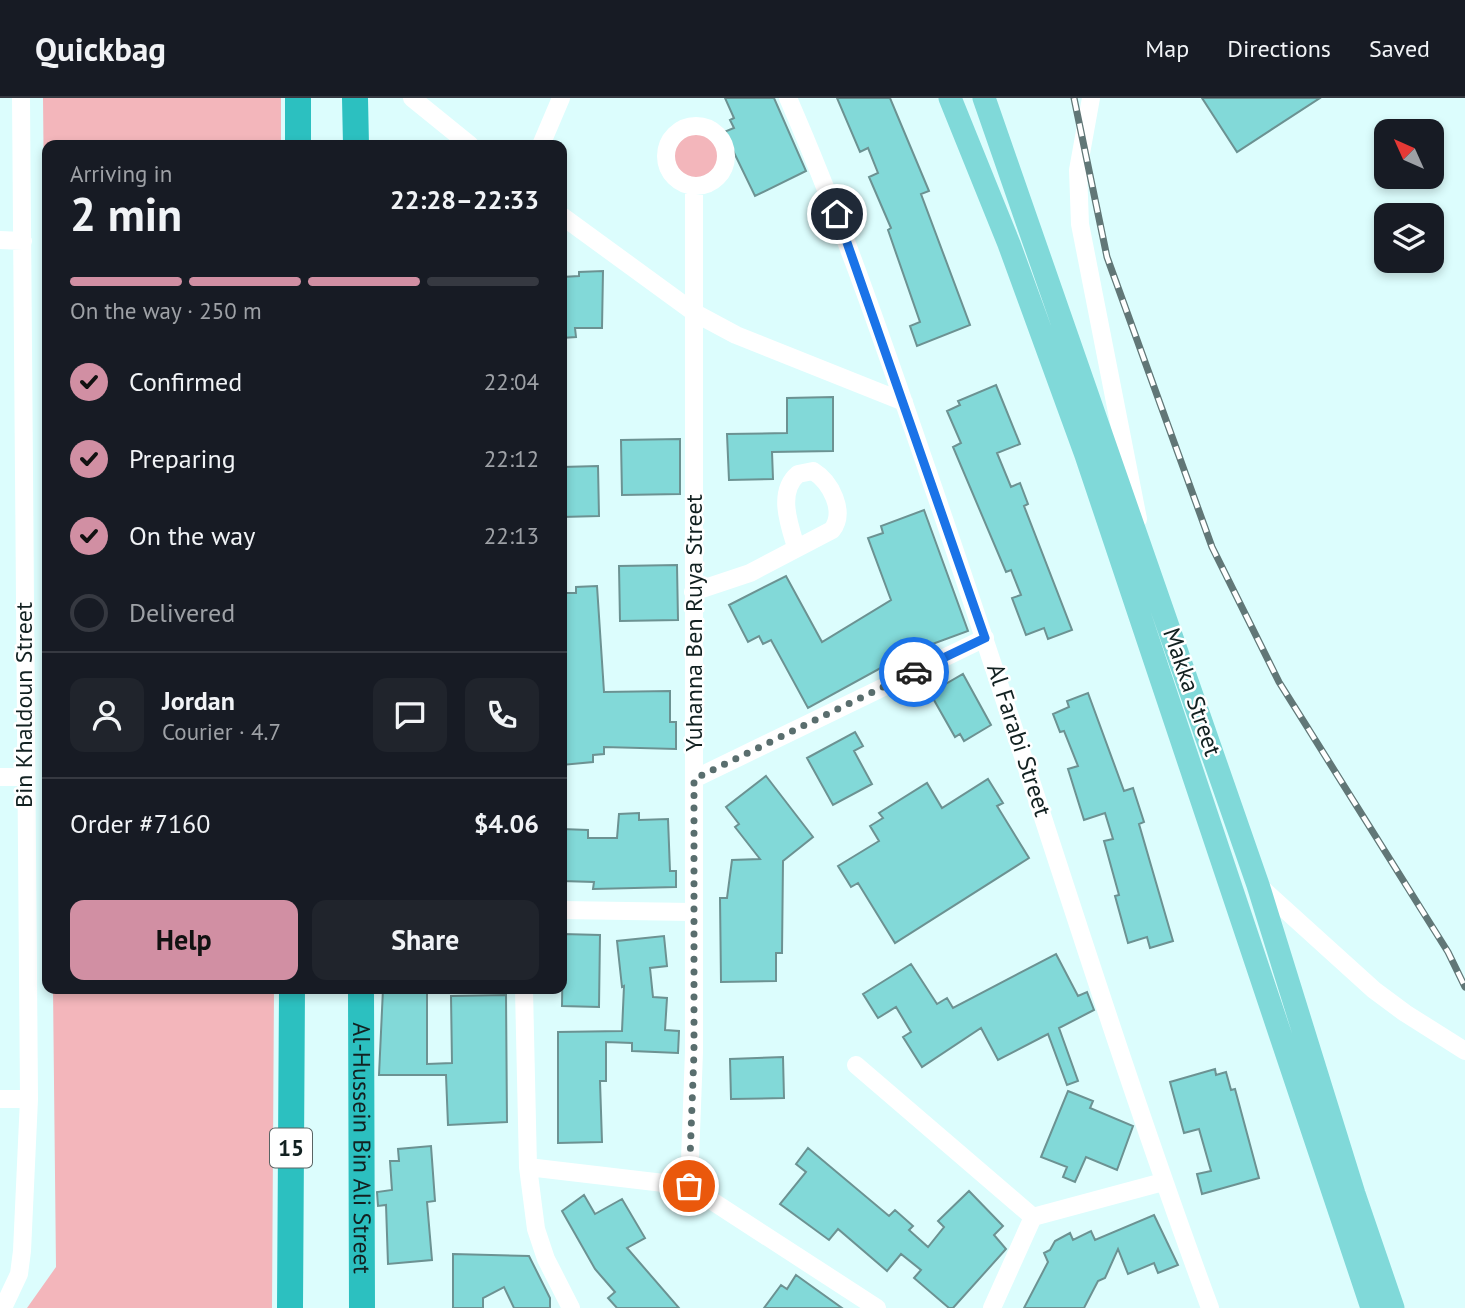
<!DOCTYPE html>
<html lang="en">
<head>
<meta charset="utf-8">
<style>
  body { margin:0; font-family:"PT Sans",sans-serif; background:#20242c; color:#f1f3f6; height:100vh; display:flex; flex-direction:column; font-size:26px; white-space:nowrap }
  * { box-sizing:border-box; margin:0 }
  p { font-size:23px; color:#9ea1a6 }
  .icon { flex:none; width:38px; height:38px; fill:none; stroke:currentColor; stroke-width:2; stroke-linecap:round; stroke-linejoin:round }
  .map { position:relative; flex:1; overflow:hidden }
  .panel { position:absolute; left:42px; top:42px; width:525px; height:854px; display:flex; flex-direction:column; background:#171b24; border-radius:14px; box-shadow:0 4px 10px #0003 }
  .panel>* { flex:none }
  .needle { width:46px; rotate:315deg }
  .controls { position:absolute; left:1374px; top:21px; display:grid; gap:14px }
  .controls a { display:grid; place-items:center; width:70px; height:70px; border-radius:14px; background:#171b24; box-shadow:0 4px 10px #0003; font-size:35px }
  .pin { position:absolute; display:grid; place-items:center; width:60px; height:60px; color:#fff; margin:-30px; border:4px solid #fff; border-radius:50%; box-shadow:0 2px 7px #0007 }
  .courier { position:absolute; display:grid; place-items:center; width:70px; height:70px; margin:-35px; border:5px solid #1a73e8; border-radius:50%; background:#fff; color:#222; box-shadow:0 2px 9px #0007 }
  .summary em { font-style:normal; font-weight:600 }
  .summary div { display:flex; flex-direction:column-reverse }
  .summary { display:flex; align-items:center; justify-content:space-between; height:119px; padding:0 28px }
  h1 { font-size:46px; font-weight:600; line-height:52px }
  .bar { display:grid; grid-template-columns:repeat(4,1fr); gap:10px 7px; align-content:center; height:84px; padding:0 28px }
  .bar i { height:9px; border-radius:5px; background:#363941 }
  .bar .on { background:#d18fa3 }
  .bar p { grid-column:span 4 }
  .line { display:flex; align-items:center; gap:18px; padding:0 28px; border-top:2px solid #363941 }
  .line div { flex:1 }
  .round { display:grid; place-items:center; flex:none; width:74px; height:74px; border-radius:14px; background:#20242c }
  ol { padding:0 28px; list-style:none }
  li { display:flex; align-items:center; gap:21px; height:77px }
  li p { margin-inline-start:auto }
  li .icon { padding:7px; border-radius:50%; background:#d18fa3; color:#111; stroke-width:4 }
  li:last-child { color:#9ea1a6 }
  li i { width:38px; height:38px; border:4px solid #363941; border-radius:50% }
  .cta { display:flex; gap:14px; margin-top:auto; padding:14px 28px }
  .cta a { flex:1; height:80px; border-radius:14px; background:#d18fa3; color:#111; font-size:28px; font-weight:600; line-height:80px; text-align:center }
  .cta a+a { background:#20242c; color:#f1f3f6 }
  header { display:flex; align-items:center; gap:42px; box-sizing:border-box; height:98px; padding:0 35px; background:#171b24; border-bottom:2px solid #363941 }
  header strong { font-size:33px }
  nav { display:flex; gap:38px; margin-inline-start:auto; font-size:24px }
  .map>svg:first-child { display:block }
  .green { fill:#f3b6bb }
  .building { fill:#82d9d8; stroke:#6c9292; stroke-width:2 }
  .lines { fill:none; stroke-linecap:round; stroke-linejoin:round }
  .minor { stroke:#fff; stroke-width:18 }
  .major { stroke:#80d9d9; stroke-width:23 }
  .highway { stroke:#2cc0c0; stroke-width:26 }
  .rail-casing { stroke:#617777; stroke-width:7 }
  .rail { stroke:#fff; stroke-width:4.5; stroke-dasharray:13; stroke-linecap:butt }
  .done { stroke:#596e6e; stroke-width:7; stroke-dasharray:0 12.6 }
  .route { stroke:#1a73e8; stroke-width:9 }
  .labels { text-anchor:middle; stroke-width:5; stroke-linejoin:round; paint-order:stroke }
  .shield { fill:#fff; stroke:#596464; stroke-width:2 }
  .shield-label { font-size:23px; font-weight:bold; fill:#122121 }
  .street-label { font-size:24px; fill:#122121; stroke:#fff }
</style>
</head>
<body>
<header>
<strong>Quickbag</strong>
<nav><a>Map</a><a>Directions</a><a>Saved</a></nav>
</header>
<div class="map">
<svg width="1465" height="1210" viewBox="0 0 1465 1210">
  <rect width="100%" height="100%" fill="#dcfdfd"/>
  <path class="green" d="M 43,0 L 281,0 L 281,47 L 47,47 L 47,390 Z
    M668 58a27 27 0 1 1 54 0a27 27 0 1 1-54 0Z
    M 53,891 L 274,891 L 272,1210 L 27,1210 L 56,1169 Z"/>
  <path class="building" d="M 725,0 L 774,0 L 806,73 L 755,98 L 724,34 L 734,30 L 730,22 L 734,20 Z
    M 837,0 L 890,0 L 929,93 L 921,96 L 970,227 L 917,248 L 910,228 L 920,224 L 888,132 L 891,130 L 869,79 L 878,75 L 868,50 L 860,54 Z
    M 1202,0 L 1320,0 L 1237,54 Z
    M 603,173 L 602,230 L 575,230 L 576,239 L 562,240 L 562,179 L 579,178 L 579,174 Z
    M 996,287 L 1020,346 L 997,355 L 1011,389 L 1020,385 L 1028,406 L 1024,408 L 1072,532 L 1048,541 L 1044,530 L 1026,537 L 1012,500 L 1021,497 L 1011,472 L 1006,474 L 953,349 L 961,345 L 947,313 L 960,307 L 958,303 Z
    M 833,299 L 833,353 L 772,354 L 773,381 L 729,382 L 727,336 L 787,335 L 787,300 Z
    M 680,341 L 680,396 L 622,397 L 621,342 Z
    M 598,368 L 599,418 L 562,419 L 562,369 Z
    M 924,412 L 968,533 L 908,555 L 808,610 L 771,542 L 763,546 L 759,538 L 748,544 L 729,507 L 786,478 L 822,544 L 891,502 L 868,440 L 883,435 L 881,428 Z
    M 677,467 L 678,522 L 620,523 L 619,468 Z
    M 597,488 L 604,594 L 670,593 L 670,624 L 676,624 L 676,651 L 604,649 L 604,656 L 593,657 L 593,664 L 562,667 L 562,589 L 565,589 L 562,495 L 576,495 L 576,489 Z
    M 963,576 L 991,627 L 964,643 L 960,636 L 955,639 L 930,595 Z
    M 1088,595 L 1124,693 L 1133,690 L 1144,724 L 1139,726 L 1173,843 L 1150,850 L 1147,839 L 1128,845 L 1115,798 L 1119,797 L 1104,743 L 1113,741 L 1105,715 L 1084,722 L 1068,671 L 1078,668 L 1064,633 L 1060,634 L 1053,616 L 1069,609 L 1067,603 Z
    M 855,634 L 863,648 L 854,653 L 872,686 L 833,707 L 807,660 Z
    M 766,678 L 813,739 L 783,763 L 782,855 L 776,855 L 776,883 L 721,884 L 720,800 L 727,800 L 732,762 L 760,761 L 735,729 L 739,726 L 726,709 Z
    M 988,681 L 1003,705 L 997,708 L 1029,760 L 895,845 L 858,785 L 851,789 L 838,768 L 879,743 L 870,728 L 883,720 L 879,715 L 927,685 L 942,710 Z
    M 639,715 L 639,722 L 668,721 L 670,773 L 676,773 L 676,789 L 593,791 L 594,784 L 562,783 L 562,731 L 588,732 L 588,740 L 617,740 L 619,716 Z
    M 563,836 L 600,837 L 599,909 L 562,908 Z
    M 664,838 L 667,868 L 650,870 L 653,899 L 667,900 L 665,932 L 679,933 L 678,955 L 632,953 L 632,945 L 606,944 L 606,983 L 600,983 L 602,1044 L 558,1045 L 558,934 L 622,933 L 624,888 L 622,889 L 617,843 Z
    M 1056,856 L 1078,898 L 1087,894 L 1094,912 L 1059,930 L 1078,983 L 1067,987 L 1048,936 L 998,962 L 981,930 L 922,969 L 903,939 L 911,934 L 896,909 L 878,920 L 863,896 L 911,866 L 937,906 L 947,900 L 953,910 Z
    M 383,891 L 427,891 L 427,966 L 452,965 L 451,898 L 506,897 L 507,1024 L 448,1027 L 446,977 L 379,977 Z
    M 783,959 L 784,1000 L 731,1001 L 730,961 Z
    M 1215,971 L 1216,977 L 1226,974 L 1231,992 L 1235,991 L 1259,1080 L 1202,1096 L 1197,1076 L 1211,1073 L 1199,1031 L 1184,1035 L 1170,984 Z
    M 1068,993 L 1093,1003 L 1090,1010 L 1133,1028 L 1117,1072 L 1086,1059 L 1075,1084 L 1063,1079 L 1067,1069 L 1041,1059 Z
    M 431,1048 L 435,1103 L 427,1104 L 432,1162 L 388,1166 L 386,1107 L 378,1108 L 377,1094 L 392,1092 L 390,1063 L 399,1063 L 398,1051 Z
    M 808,1050 L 889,1118 L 895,1112 L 913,1128 L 909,1132 L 928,1149 L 944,1129 L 938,1123 L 969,1093 L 1003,1128 L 994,1137 L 1006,1151 L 953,1210 L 949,1210 L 914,1180 L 921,1172 L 901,1156 L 887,1173 L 838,1131 L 829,1142 L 780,1106 L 806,1074 L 796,1066 Z
    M 584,1097 L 595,1116 L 622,1101 L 645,1140 L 627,1150 L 679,1210 L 617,1210 L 608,1200 L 615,1194 L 595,1171 L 562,1113 Z
    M 1154,1117 L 1178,1167 L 1158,1175 L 1154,1165 L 1128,1176 L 1118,1151 L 1105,1180 L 1098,1183 L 1084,1210 L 1024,1210 L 1048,1164 L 1044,1155 L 1050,1152 L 1055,1143 L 1070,1135 L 1073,1142 L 1091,1133 L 1095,1142 Z
    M 453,1156 L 529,1158 L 550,1200 L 550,1210 L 514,1210 L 504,1189 L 483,1200 L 483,1210 L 453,1210 Z
    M 796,1177 L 842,1210 L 764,1210 L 781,1187 L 787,1191 Z"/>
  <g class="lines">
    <path class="minor" d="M 412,0 L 470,47
      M 788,0 C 843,126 887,255 932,386 C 1027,660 1109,938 1210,1210
      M 1091,0 L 1078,72 L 1080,126 L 1138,421
      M666 58a30 30 0 1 1 60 0a30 30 0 1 1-60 0Z
      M 541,47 L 561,0
      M 562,118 L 695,215 L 736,237 L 904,304
      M 0,142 L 23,143
      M 693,494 L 750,475 L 832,432 C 846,414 831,384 813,373 L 798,376 C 777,394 789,426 796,449
      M 0,679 L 24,679
      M 694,681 L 985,540
      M 1258,787 L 1374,892 L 1405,915 L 1465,953
      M 562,812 L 692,814
      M 524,891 L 528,1069 L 536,1131 L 546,1161 L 571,1210
      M 856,967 L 1033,1119
      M 0,1001 L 29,1001
      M 528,1069 L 689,1088 L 877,1210
      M 689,1088 L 694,954 L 694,88
      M 3,1210 L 19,1176 L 22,1153 L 29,1001 L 21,0
      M 992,1210 L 1033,1119 L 1163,1084"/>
    <path class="major" d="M 950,0 L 1009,146 L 1086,357 L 1372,1210
      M 984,0 L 1258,787 L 1354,1096 L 1393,1210"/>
    <g class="highway">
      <path d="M 355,0 L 356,47"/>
      <path d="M 298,47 L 298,0"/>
      <path id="s1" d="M 361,891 L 362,1210"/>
      <path d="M 290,1210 L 292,891"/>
    </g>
    <g class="rail-casing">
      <path id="rail" d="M 1074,0 L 1107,159 L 1212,449 L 1279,584 L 1448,854 L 1465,889"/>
    </g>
    <use href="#rail" class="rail"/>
  </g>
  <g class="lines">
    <path class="done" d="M 689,1088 L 694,954 L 694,681 L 914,574"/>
    <path class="route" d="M 837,116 L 985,540 L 914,574"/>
  </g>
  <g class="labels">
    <rect class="shield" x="270" y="1030.5" width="42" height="39" rx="5"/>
    <g class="shield-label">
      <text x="291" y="1058">15</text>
    </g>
    <g class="street-label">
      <text transform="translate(694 525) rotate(-90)" y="8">Yuhanna Ben Ruya Street</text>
      <text transform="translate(1192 594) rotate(71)" y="8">Makka Street</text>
      <text transform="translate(24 607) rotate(-90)" y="8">Bin Khaldoun Street</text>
      <text transform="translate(1019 642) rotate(72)" y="8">Al Farabi Street</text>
      <text dy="8" stroke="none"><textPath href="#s1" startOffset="159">Al-Hussein Bin Ali Street</textPath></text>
    </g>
  </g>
</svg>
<div class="controls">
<a><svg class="needle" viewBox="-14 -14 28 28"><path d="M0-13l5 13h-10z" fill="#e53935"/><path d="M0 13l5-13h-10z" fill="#9ea1a6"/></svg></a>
<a><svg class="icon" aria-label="layers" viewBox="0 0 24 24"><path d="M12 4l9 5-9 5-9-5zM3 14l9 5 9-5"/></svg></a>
</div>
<div class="pin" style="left:689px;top:1088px;background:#ea580c"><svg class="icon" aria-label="bag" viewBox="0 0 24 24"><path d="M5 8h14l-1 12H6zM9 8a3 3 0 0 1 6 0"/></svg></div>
<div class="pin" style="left:837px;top:116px;background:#1f2937"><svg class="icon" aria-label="home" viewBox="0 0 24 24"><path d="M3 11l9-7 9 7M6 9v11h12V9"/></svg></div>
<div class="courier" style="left:914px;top:574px"><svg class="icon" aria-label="car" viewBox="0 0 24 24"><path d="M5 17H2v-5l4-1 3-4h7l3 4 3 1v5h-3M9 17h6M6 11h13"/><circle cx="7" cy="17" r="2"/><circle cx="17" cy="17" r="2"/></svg></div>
<section class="panel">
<div class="summary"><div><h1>2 min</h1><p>Arriving in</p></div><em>22:28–22:33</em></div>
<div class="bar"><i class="on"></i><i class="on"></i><i class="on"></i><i></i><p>On the way · 250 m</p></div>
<ol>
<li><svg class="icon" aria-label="check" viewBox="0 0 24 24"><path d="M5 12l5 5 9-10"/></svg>Confirmed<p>22:04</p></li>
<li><svg class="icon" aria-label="check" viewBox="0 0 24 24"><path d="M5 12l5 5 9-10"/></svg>Preparing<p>22:12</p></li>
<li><svg class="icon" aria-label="check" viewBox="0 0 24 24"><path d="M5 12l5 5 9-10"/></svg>On the way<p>22:13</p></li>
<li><i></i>Delivered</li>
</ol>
<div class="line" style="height:126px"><a class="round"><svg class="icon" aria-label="person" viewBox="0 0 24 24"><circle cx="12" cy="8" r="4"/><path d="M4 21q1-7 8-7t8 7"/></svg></a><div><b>Jordan</b><p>Courier · 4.7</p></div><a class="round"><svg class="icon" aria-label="chat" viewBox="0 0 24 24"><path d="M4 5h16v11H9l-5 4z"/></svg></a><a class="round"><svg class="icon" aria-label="phone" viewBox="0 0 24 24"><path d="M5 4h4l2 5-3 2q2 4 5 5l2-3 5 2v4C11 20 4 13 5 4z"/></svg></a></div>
<div class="line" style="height:91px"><div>Order #7160</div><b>$4.06</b></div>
<div class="cta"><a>Help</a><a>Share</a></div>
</section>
</div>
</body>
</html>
